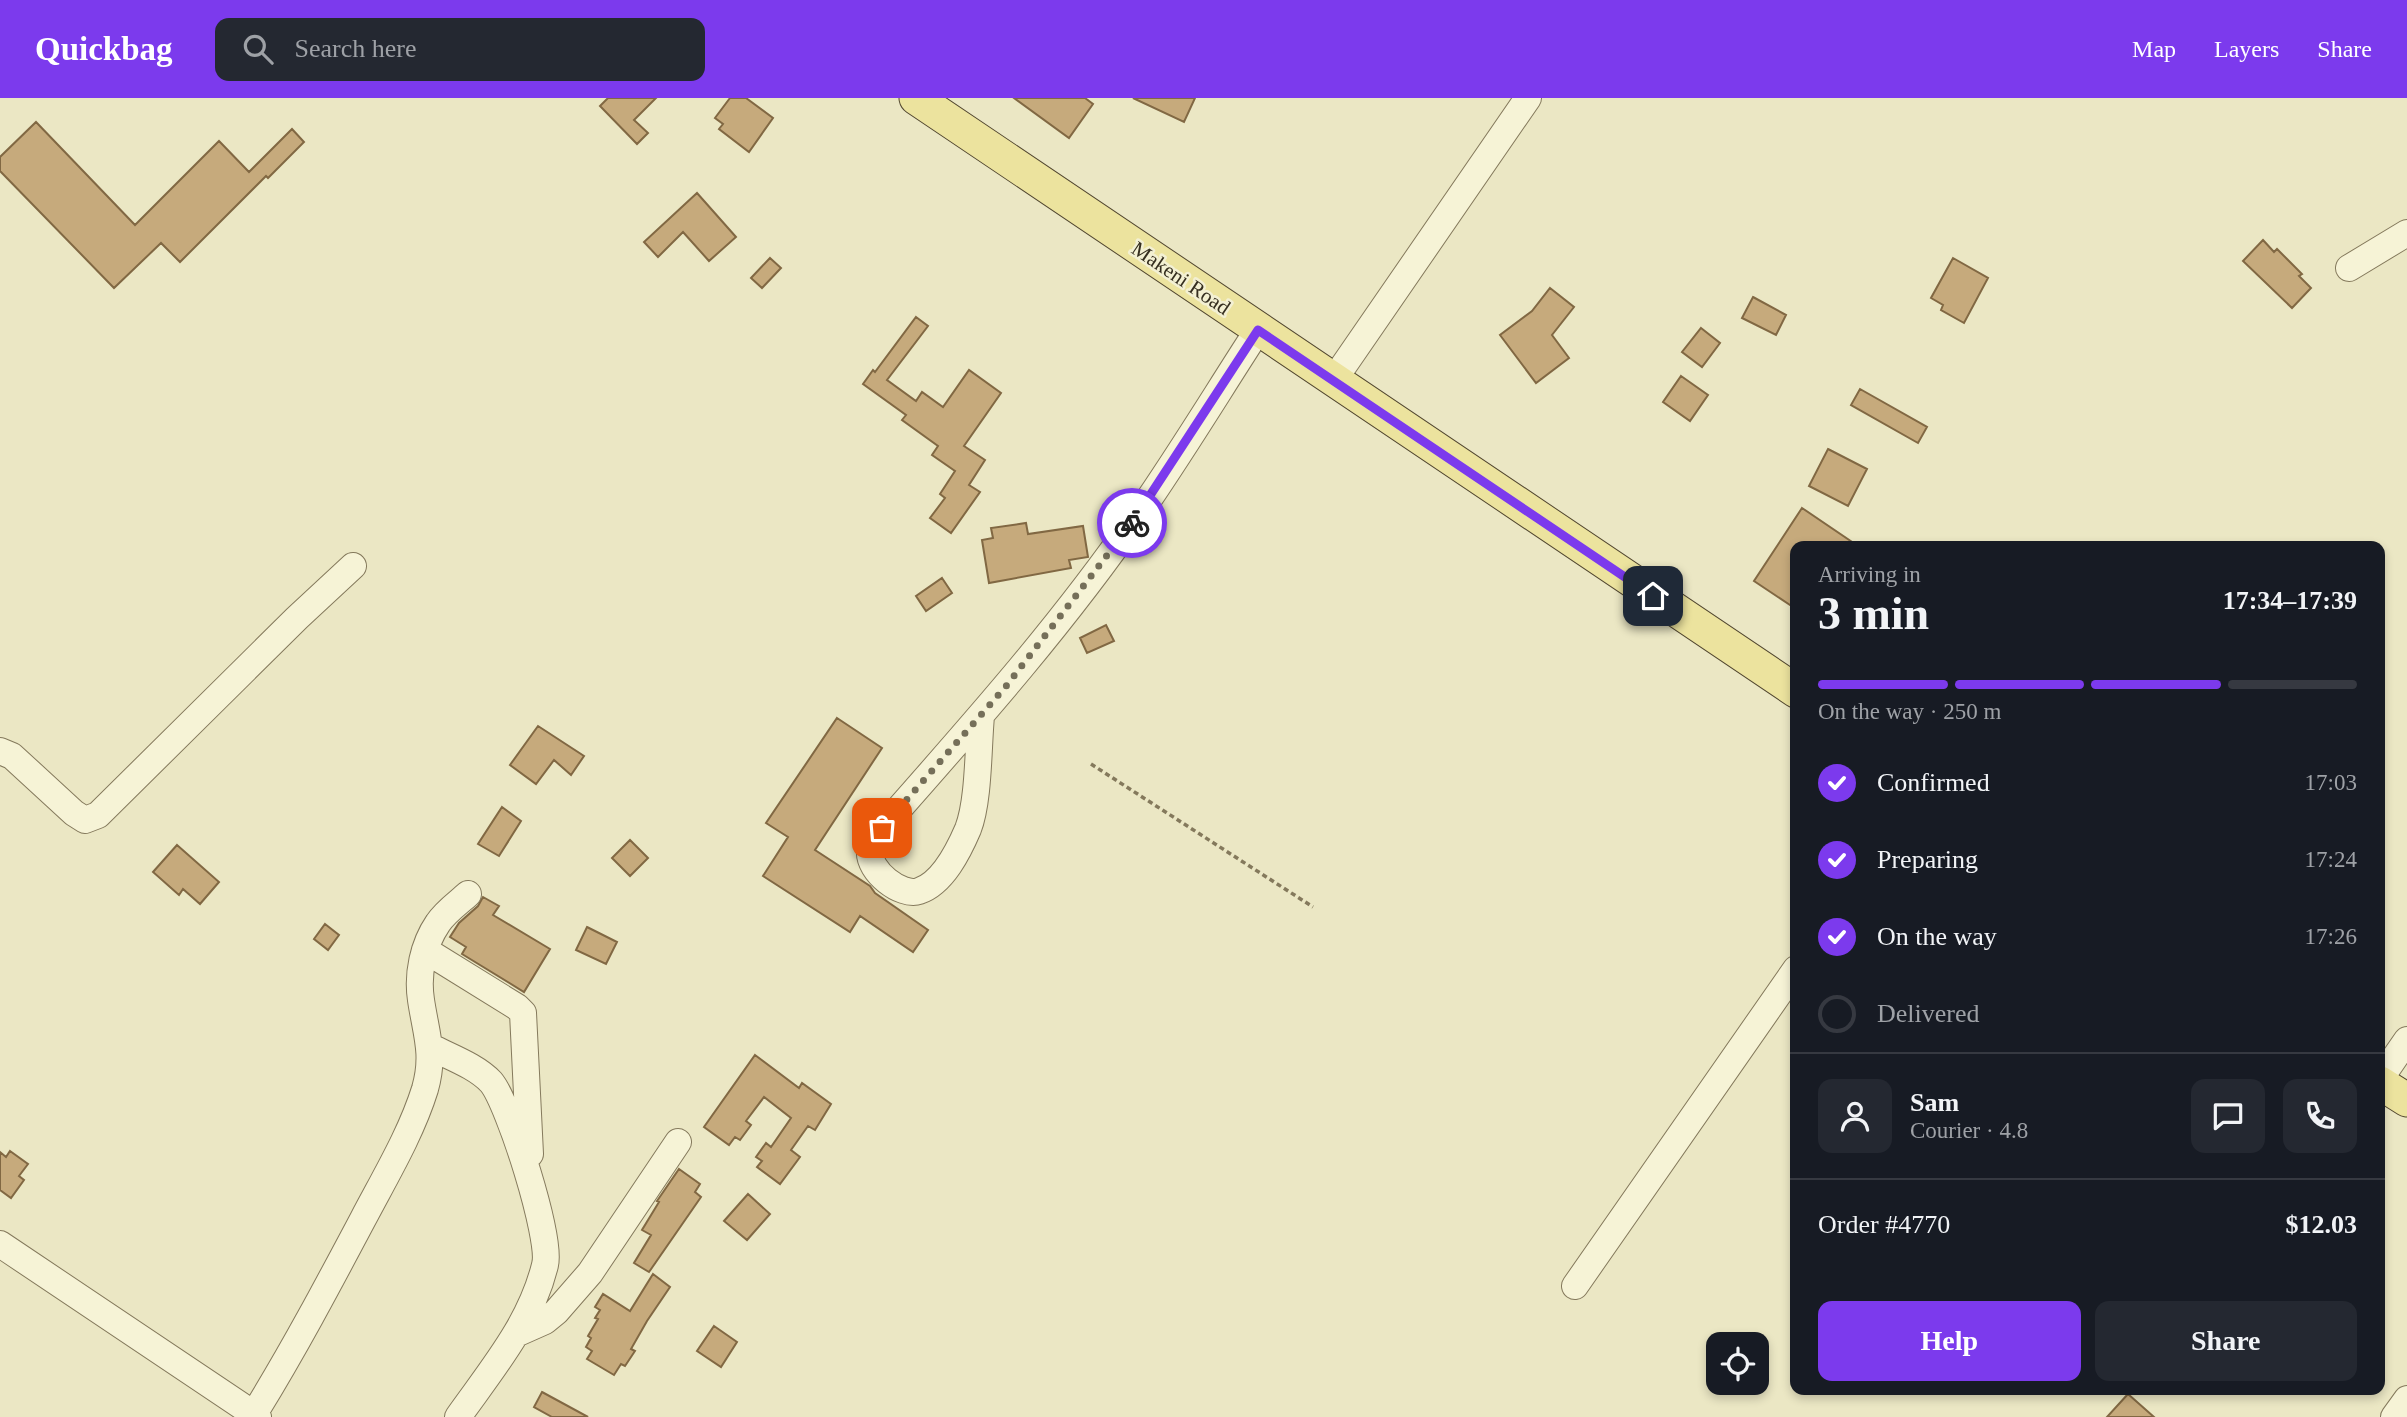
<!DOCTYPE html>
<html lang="en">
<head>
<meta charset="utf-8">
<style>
  body { margin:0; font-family:Georgia,serif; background:#242831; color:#f1f3f6; height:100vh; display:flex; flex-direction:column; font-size:26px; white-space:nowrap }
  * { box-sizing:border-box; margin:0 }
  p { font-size:23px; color:#9ea1a6 }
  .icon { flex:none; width:38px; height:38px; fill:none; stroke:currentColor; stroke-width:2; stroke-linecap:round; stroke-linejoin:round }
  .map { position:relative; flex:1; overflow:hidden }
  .panel { position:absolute; left:1790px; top:443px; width:595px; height:854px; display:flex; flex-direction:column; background:#171b24; border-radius:14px; box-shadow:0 4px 10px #0003 }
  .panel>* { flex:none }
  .buttons { position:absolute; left:1706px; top:1234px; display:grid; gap:14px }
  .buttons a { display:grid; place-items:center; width:63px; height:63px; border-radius:14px; background:#171b24; box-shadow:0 4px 10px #0003; font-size:35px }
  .pin { position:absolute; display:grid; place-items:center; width:60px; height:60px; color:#fff; margin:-30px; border-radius:14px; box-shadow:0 4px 10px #0006 }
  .courier { position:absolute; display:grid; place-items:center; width:70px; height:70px; margin:-35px; border:5px solid #7c3aed; border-radius:50%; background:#fff; color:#222; box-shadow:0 2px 9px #0007 }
  .head em { font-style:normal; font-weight:700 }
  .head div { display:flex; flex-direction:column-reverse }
  .head { display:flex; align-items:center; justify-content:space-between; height:119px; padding:0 28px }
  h1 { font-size:46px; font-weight:700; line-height:52px }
  .bar { display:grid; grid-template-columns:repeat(4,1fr); gap:10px 7px; align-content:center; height:84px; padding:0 28px }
  .bar i { height:9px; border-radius:5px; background:#363941 }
  .bar .on { background:#7c3aed }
  .bar p { grid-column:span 4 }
  .line { display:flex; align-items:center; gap:18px; padding:0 28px; border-top:2px solid #363941 }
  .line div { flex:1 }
  .round { display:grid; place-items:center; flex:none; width:74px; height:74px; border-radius:14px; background:#242831 }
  ol { padding:0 28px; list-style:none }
  li { display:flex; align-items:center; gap:21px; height:77px }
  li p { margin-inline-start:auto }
  li .icon { padding:7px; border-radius:50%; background:#7c3aed; color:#fff; stroke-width:4 }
  li:last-child { color:#9ea1a6 }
  li i { width:38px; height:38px; border:4px solid #363941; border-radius:50% }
  .button { display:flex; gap:14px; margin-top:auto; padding:14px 28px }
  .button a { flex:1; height:80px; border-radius:14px; background:#7c3aed; color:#fff; font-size:28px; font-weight:700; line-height:80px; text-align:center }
  .button a+a { background:#242831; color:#f1f3f6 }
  header { display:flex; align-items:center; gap:42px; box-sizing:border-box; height:98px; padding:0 35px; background:#7c3aed; color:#fff }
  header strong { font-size:33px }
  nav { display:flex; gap:38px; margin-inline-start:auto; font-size:24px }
  .search { width:490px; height:63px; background:#242831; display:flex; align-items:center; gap:18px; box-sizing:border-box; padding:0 24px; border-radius:14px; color:#9ea1a6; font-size:26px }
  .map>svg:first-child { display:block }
  .building { fill:#c6aa7c; stroke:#816843; stroke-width:2 }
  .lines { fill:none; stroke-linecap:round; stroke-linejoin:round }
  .minor-casing { stroke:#84795c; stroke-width:28 }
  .major-casing { stroke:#524730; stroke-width:35 }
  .path { stroke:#84795c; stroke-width:3.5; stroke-dasharray:5 3.5; stroke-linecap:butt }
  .minor { stroke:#f6f3d6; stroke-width:26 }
  .major { stroke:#ece39e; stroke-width:33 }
  .done { stroke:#756f59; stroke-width:7; stroke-dasharray:0 12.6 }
  .route { stroke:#7c3aed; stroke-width:9 }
  .labels { text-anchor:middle; stroke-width:5; stroke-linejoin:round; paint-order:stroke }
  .street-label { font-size:21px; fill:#352e1f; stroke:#f3f0d3 }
</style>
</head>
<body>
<header>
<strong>Quickbag</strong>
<div class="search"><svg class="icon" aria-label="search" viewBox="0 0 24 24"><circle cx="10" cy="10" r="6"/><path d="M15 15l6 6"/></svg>Search here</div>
<nav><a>Map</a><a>Layers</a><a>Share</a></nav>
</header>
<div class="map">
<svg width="2407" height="1319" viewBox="0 0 2407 1319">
  <rect width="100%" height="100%" fill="#ebe7c4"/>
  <path class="building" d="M 608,0 L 656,0 L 634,22 L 648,35 L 637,46 L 600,8 Z
    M 730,0 L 746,0 L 773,20 L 749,54 L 719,31 L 723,26 L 715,20 Z
    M 1014,0 L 1085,0 L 1093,6 L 1069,40 Z
    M 1133,0 L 1195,0 L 1184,24 Z
    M 36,24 L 135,127 L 219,43 L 249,74 L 292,31 L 304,44 L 268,80 L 266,78 L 180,164 L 161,145 L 114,190 L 0,73 L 0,59 Z
    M 697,95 L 736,139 L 709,163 L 683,134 L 658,159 L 644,144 Z
    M 2263,142 L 2274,154 L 2277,151 L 2302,176 L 2299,178 L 2311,190 L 2292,210 L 2243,163 Z
    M 770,160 L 781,170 L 762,190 L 751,180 Z
    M 1953,160 L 1988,180 L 1964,225 L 1941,212 L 1943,207 L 1931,200 Z
    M 1550,190 L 1574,209 L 1552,237 L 1569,260 L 1536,285 L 1500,237 L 1532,213 Z
    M 1753,199 L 1786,217 L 1776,237 L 1742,220 Z
    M 916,219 L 928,228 L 887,282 L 916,303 L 922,294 L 943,309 L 969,272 L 1001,295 L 964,348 L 985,362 L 969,387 L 980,394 L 951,435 L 930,420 L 945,400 L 940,396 L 955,373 L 932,357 L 938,348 L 902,322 L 906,317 L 863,286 L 873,272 L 875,274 Z
    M 1701,230 L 1720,245 L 1702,269 L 1682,254 Z
    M 1681,278 L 1708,297 L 1690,323 L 1663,304 Z
    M 1860,291 L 1927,329 L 1918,345 L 1851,307 Z
    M 1828,351 L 1867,371 L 1848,408 L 1809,388 Z
    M 1802,410 L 1858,448 L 1796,448 L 1796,511 L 1754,483 Z
    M 1026,425 L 1028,436 L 1083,428 L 1088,459 L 1069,462 L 1071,470 L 989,485 L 982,442 L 993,440 L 991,430 Z
    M 942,480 L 952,495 L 926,513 L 916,498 Z
    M 1106,527 L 1114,543 L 1087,555 L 1080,540 Z
    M 837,620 L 882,650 L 815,752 L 870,788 L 875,795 L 928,832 L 913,854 L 860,818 L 850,834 L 763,778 L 788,739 L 766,725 Z
    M 538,628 L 584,658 L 571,677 L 554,662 L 536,686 L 510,667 Z
    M 502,709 L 521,723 L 499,758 L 478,746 Z
    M 630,742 L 648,760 L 630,778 L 612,760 Z
    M 177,747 L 219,784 L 200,806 L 183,791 L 179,797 L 153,774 Z
    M 483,799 L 499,808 L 493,817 L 550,851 L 524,894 L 462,856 L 466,849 L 450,839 L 459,825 L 478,808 Z
    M 325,826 L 339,837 L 328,852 L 314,841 Z
    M 587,829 L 617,844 L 606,866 L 576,852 Z
    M 755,957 L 799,990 L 802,985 L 831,1006 L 815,1032 L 808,1028 L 791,1052 L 800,1059 L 780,1086 L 757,1069 L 762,1063 L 756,1059 L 766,1045 L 771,1049 L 791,1020 L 764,999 L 746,1023 L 751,1027 L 740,1042 L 735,1039 L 729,1047 L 704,1029 Z
    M 10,1053 L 28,1066 L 19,1078 L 24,1082 L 11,1100 L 0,1092 L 0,1054 L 6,1059 Z
    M 679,1071 L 700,1086 L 695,1094 L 701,1099 L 649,1174 L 634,1165 L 651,1137 L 642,1132 L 659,1104 L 657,1103 Z
    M 748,1096 L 770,1116 L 747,1142 L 724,1123 Z
    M 653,1176 L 670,1189 L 647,1223 L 631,1251 L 635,1253 L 625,1268 L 621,1266 L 614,1277 L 587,1261 L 592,1253 L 586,1249 L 591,1240 L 588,1238 L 598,1221 L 595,1220 L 600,1212 L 595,1209 L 603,1196 L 630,1213 Z
    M 714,1228 L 737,1244 L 721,1269 L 697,1253 Z
    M 542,1294 L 588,1319 L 552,1319 L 534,1309 Z
    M 2128,1296 L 2154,1319 L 2107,1319 Z"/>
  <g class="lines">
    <g class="minor-casing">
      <path id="minor" d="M 2349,170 L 2407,135
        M 1333,283 L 1528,0
        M 981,618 C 978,649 979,703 968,731 C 959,752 943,785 919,793 C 901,799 868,773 870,753 C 871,745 878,736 882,730 C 972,628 1063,526 1140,414 C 1181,355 1219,292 1258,232
        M 0,653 L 12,658 L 74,715 L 85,722 L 98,717 L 297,520 L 353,468
        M 425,852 L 517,909 L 523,915 L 530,1056
        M 431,949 C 450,959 476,968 491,984 C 509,1005 552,1141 545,1167 C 531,1225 492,1271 458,1319
        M 2380,981 L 2407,942
        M 0,1146 L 258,1319
        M 1575,1188 L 1796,871
        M 518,1235 L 545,1223 L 556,1214 L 590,1175 L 678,1044
        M 254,1316 C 293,1253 328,1187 363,1121 C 385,1079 411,1036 425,991 C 435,956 426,936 421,902 C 417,876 423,847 438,825 C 445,814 458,805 468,796
        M 2394,1319 L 2407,1301"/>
    </g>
    <g class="major-casing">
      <path id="major" d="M 916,0 L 1796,593
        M 2380,985 L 2407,1002"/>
    </g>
    <path class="path" d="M 1091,666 L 1313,809"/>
    <use href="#minor" class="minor"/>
    <use href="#major" class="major"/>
  </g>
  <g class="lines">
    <path class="done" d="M 882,730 L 1007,587 L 1132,425"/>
    <path class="route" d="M 1132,425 L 1258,232 L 1653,498"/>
  </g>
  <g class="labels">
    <g class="street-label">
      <text transform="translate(1181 180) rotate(34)" y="7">Makeni Road</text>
    </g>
  </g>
</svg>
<div class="buttons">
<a><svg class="icon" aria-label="locate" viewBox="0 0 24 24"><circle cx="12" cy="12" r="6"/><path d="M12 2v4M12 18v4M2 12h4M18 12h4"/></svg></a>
</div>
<div class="pin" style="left:882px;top:730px;background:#ea580c"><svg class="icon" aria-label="bag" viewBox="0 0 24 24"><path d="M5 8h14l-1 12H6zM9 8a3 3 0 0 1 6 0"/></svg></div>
<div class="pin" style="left:1653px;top:498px;background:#1f2937"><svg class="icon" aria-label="home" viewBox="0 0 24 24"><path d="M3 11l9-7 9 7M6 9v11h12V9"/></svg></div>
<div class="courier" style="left:1132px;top:425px"><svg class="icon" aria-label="bike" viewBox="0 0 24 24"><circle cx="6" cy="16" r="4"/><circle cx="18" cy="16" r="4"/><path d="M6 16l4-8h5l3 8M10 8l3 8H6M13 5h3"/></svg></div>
<section class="panel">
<div class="head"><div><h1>3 min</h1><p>Arriving in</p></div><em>17:34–17:39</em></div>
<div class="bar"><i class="on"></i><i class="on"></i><i class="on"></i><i></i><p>On the way · 250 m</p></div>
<ol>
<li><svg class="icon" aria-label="check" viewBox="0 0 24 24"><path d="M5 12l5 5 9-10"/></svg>Confirmed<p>17:03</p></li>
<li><svg class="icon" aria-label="check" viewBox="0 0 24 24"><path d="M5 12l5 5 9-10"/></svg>Preparing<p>17:24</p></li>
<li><svg class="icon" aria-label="check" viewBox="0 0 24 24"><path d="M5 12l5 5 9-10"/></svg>On the way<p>17:26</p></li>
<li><i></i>Delivered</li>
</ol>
<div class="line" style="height:126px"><a class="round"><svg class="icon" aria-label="person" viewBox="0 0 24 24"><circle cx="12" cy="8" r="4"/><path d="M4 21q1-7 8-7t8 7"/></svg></a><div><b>Sam</b><p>Courier · 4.8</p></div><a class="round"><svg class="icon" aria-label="chat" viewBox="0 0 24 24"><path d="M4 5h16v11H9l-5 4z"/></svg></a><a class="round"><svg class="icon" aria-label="phone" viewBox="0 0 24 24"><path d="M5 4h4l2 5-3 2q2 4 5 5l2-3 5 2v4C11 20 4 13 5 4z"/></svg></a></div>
<div class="line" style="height:91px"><div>Order #4770</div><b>$12.03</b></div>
<div class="button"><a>Help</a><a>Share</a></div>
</section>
</div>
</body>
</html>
